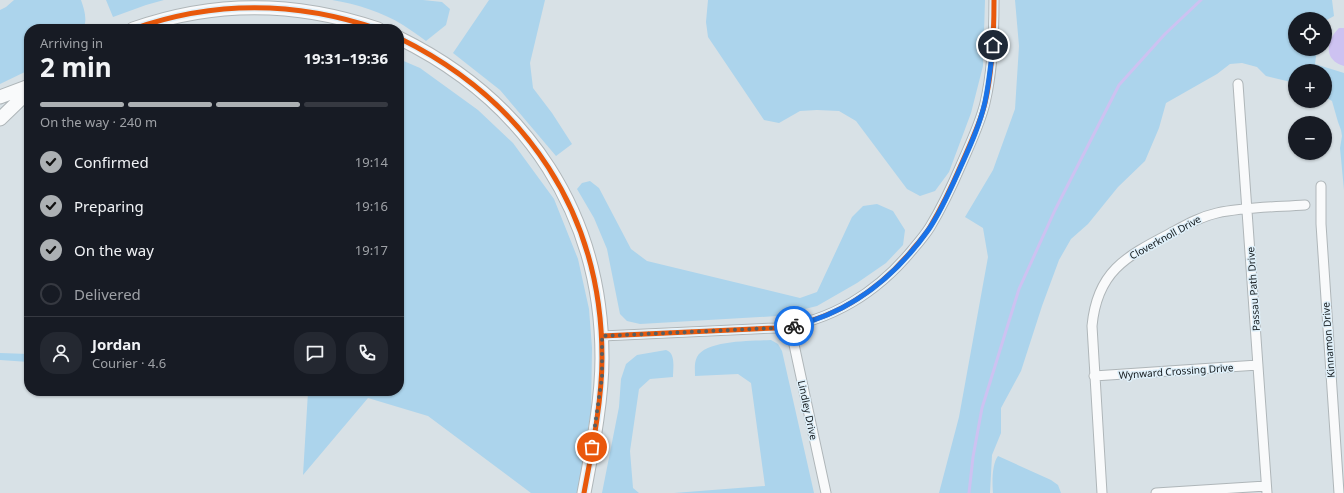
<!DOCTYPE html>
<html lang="en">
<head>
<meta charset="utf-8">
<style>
  body { margin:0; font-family:"Noto Sans",sans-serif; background:#242831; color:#f1f3f6; height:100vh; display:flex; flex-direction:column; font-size:15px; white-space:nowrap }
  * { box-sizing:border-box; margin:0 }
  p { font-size:13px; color:#9ea1a6 }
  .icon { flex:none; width:22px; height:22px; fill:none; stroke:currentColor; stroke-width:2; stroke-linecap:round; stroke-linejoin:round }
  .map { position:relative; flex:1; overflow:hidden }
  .sheet { position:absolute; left:24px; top:24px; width:380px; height:372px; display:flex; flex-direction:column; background:#171b24; border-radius:16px; box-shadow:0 1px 3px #0004 }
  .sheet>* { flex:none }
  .tools { position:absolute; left:1288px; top:12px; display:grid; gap:8px }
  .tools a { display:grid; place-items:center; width:44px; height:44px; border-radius:50%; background:#171b24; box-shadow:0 1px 3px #0004; font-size:20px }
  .pin { position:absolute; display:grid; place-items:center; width:34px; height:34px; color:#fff; margin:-17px; border:2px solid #fff; border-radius:50%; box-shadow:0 1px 4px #0007 }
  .courier { position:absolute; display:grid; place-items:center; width:40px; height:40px; margin:-20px; border:3px solid #1a73e8; border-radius:50%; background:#fff; color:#222; box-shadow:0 1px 5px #0007 }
  .overview em { font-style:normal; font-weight:700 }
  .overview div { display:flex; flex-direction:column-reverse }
  .overview { display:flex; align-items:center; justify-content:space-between; height:68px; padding:0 16px }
  h1 { font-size:26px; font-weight:700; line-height:30px }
  .bar { display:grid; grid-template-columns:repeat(4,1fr); gap:6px 4px; align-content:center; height:48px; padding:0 16px }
  .bar i { height:5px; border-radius:3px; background:#363941 }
  .bar .on { background:#acb0b3 }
  .bar p { grid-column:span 4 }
  .line { display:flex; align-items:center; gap:10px; padding:0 16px; border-top:1px solid #363941 }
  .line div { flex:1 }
  .round { display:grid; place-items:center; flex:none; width:42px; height:42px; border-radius:16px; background:#242831 }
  ol { padding:0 16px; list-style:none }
  li { display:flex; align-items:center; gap:12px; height:44px }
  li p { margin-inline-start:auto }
  li .icon { padding:4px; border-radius:50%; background:#acb0b3; color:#111; stroke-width:4 }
  li:last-child { color:#9ea1a6 }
  li i { width:22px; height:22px; border:2px solid #363941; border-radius:50% }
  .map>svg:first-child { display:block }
  .green { fill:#acd4ec }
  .water { fill:#cdc2f1 }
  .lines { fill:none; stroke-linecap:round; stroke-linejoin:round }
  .stream { stroke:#cdc2f1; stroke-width:3 }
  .street-casing { stroke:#afb6b9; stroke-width:11 }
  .secondary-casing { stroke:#afb6b9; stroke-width:15 }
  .street { stroke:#f9fafb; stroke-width:9 }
  .secondary { stroke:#f9fafb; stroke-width:13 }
  .cycleway-casing { stroke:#dff0fa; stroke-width:8 }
  .cycleway { stroke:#e8590c; stroke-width:5 }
  .done { stroke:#575e61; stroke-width:4; stroke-dasharray:0 7.2 }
  .route { stroke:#1a73e8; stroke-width:5 }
  .labels { text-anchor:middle; stroke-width:3; stroke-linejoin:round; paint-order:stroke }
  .street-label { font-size:10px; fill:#11171a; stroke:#dff0fa }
</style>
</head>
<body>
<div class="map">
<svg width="1344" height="493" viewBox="0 0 1344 493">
  <rect width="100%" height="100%" fill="#d8e1e6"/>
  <path class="green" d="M 14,0 L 81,0 C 84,9 88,20 83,29 L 29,29 L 29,70 L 0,84 L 0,10 L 6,7 Z
    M 106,0 L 164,0 L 146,5 L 113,17 Z
    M 332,0 L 423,0 L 442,2 L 450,9 L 446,25 L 426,41 C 419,36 411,30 403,25 C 382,12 357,4 332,0 Z
    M 489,0 L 545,0 L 530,63 L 533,88 L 552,113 L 572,144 L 556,156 L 500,90 L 453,53 Z
    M 708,0 L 985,0 L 983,66 L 971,113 L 949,172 L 935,191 L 920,196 L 907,189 L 856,121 L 839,111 L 817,110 L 800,111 L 779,123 L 764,120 L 708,37 L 706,22 Z
    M 1015,0 L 1332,0 L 1334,16 L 1325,21 L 1325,19 L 1295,19 L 1295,49 L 1317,49 L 1315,64 L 1344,73 L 1344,190 L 1340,148 L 1342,136 L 1341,130 L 1338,122 L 1332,101 L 1325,97 L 1325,71 L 1295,71 L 1295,83 L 1266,76 L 1257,67 L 1242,63 L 1230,64 L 1217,74 L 1166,103 L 1159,128 L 1145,161 L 1118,187 L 1088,224 L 1071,239 L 1059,260 L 1042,306 L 1021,371 L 1001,408 L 1001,433 L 992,455 L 990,493 L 939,493 L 959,417 L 988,257 L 983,228 L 965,217 L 993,170 L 1015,109 L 1019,46 Z
    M 399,59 L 420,68 L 478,110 L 513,143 L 554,199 L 578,259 L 589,309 L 592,348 L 591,411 L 578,493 L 531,493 L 428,416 L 368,398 L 303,475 L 308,392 L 308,391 L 399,391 Z
    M 590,181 L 599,188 L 631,249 L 647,261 L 800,298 L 817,292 L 852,217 L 863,206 L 877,204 L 893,211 L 905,230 L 903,245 L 886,263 L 857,283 L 817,306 L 777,316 L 640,324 L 627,321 L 620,314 L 607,249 L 594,218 L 577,189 L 582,183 Z
    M 771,340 L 778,344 L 782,351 L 814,493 L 674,493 L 765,486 L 751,383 L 738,374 L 695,376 C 695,369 694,363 697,357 C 706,340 753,341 771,340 Z
    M 666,350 C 676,353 673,368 673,377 L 650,379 L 639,389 L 630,451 L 633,488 L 639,493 L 602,493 L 619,407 L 621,379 L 626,364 L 637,355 Z
    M 0,353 L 29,354 L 29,362 L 0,360 Z
    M 998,456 L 1051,480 L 1058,485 L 1061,493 L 993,493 C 992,482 992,464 998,456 Z"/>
  <path class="water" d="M 1339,28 L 1344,28 L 1344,66 C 1323,60 1326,41 1339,28 Z"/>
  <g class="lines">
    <path class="stream" d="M 969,493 L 973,457 L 982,408 L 1019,289 L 1055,210 L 1119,85 L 1165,34 L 1201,0"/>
    <g class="street-casing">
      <path id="street" d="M 1238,84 L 1267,493
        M 1321,186 L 1321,224 L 1339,493
        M 790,326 L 826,493
        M 602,336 L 775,328 C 831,322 878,292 913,249 C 919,242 925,235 930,227 C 942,207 952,186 961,165 C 970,144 980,124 985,103 C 993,69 994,34 994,0
        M 1094,376 L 1258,365
        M 1102,493 L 1092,326 C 1097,272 1125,257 1169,234 C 1184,226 1199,217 1217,213 C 1245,207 1276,207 1305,205
        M 1156,493 L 1266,486"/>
    </g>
    <g class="secondary-casing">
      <path id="secondary" d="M 133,29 C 215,0 296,1 378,29
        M 399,38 C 527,101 602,214 602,358 C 602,401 592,450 584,493
        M 0,97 L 29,86
        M 0,119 L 29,91"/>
    </g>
    <use href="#street" class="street"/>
    <use href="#secondary" class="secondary"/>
    <g class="cycleway-casing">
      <path id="cycleway" d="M 133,29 C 215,0 296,1 378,29
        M 399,38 C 527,101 602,214 602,358 C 602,401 592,450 584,493
        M 602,336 L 775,328 C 831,322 878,292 913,249 C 919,242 925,235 930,227 C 942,207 952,186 961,165 C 970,144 980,124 985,103 C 993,69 994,34 994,0"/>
    </g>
    <use href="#cycleway" class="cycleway"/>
  </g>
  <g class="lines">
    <path class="done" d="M 592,447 L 602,377 L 602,336 L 775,328 L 794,326"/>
    <path class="route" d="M 794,326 C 851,312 896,276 929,229 C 942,210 952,186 962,164 C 971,144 980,124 985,102 C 989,83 991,64 993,45"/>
  </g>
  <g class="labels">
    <g class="street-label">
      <text transform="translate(1165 237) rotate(-29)" y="4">Cloverknoll Drive</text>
      <text transform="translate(1253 289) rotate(-94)" y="4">Passau Path Drive</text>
      <text transform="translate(1328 340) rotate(-94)" y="4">Kinnamon Drive</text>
      <text transform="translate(1176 371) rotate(-4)" y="4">Wynward Crossing Drive</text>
      <text transform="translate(808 410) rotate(78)" y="4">Lindley Drive</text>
    </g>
  </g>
</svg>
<div class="tools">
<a><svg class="icon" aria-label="locate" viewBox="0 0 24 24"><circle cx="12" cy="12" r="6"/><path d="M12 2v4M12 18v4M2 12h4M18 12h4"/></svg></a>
<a>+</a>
<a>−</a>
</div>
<div class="pin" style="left:592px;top:447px;background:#ea580c"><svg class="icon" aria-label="bag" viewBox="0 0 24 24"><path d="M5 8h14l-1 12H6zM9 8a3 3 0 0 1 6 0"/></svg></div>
<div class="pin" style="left:993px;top:45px;background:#1f2937"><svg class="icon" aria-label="home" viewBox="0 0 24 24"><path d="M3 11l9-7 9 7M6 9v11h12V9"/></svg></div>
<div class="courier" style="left:794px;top:326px"><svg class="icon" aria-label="bike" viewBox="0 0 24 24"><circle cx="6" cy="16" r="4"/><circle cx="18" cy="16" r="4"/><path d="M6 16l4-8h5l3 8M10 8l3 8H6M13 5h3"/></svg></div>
<section class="sheet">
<div class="overview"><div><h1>2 min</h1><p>Arriving in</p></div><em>19:31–19:36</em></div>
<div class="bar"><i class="on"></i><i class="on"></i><i class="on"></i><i></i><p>On the way · 240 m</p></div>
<ol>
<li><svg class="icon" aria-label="check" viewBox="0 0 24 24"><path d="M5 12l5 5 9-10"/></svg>Confirmed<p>19:14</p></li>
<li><svg class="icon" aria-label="check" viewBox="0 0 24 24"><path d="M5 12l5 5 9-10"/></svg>Preparing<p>19:16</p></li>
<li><svg class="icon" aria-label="check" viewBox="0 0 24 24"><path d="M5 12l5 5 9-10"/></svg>On the way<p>19:17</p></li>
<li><i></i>Delivered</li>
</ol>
<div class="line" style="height:72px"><a class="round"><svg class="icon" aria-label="person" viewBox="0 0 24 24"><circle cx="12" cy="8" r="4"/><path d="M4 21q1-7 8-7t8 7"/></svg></a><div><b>Jordan</b><p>Courier · 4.6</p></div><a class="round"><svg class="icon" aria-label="chat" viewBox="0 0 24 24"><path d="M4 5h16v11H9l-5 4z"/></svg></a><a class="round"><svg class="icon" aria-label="phone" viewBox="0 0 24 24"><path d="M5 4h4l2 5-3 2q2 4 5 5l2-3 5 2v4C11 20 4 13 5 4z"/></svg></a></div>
</section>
</div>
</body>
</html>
